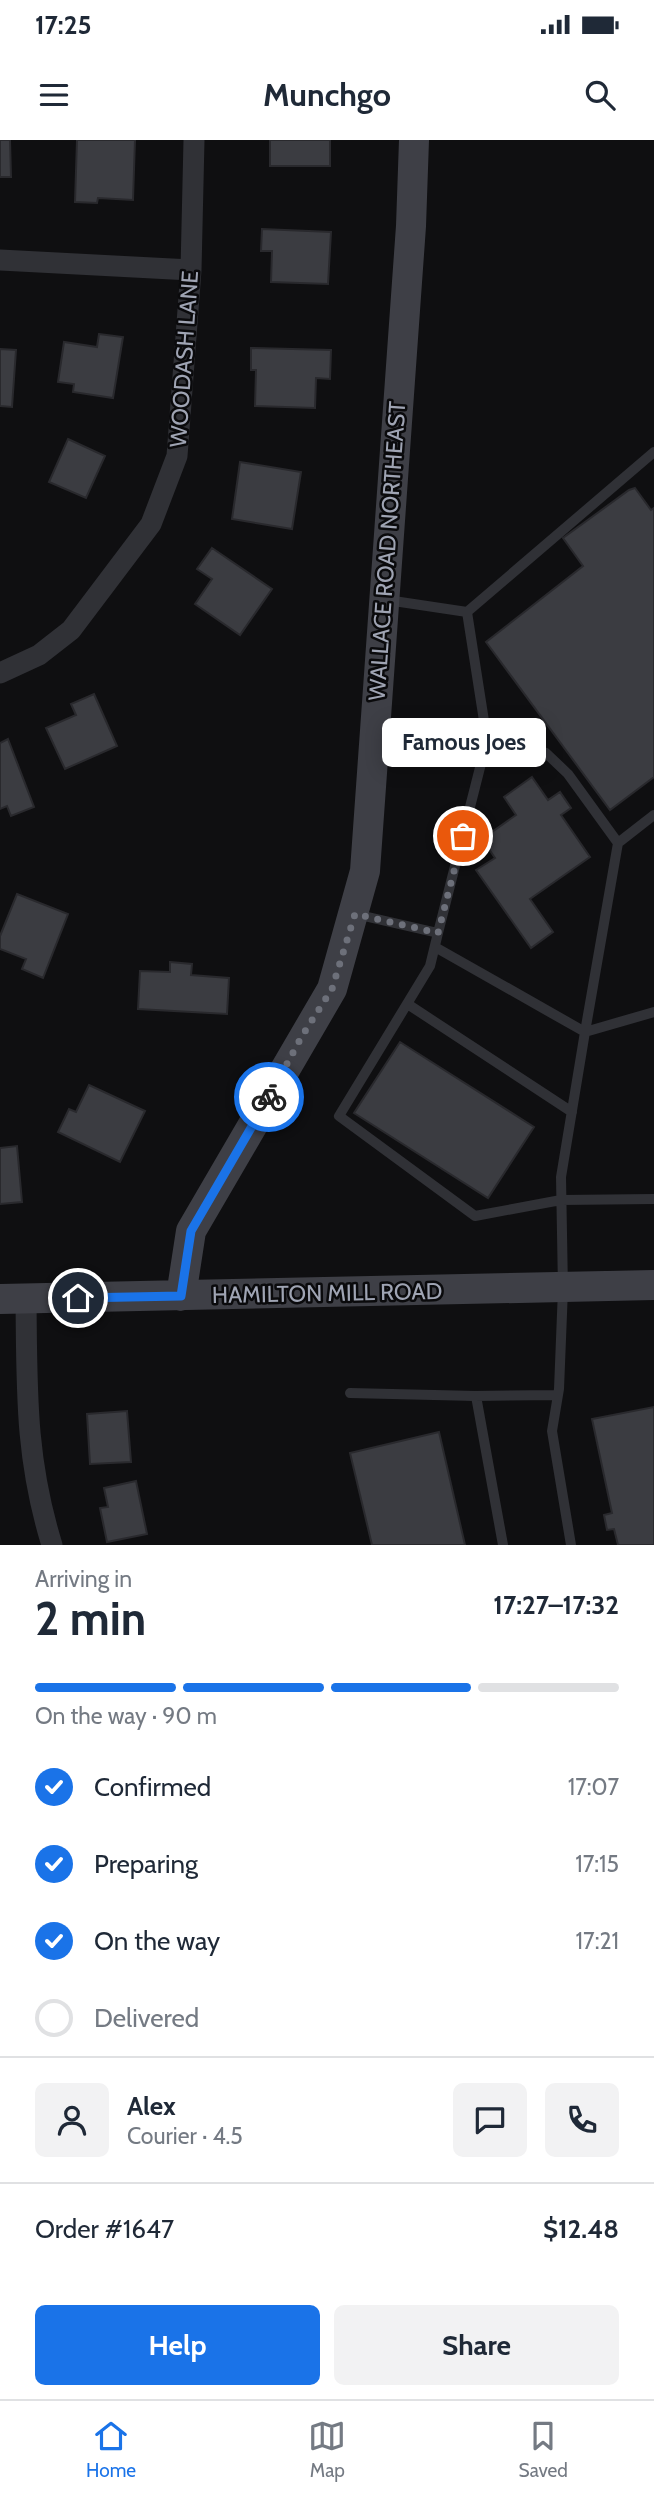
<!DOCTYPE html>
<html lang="en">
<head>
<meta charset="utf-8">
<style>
  body { margin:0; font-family:Cabin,sans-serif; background:#f2f2f3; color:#1f2937; height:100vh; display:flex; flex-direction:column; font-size:26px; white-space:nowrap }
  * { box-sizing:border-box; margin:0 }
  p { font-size:23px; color:#747a83 }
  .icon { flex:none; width:38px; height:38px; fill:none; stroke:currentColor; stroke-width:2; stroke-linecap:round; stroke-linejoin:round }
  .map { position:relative; height:1405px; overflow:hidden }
  .drawer { display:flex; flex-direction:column; background:#fff; flex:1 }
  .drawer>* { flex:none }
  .pin { position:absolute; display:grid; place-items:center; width:60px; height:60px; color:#fff; margin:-30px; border:4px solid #fff; border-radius:50%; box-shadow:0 2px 7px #0007 }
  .courier { position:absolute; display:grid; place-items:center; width:70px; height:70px; margin:-35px; border:5px solid #1a73e8; border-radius:50%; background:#fff; color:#222; box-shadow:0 2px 9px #0007 }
  .bubble { position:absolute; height:49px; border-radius:10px; background:#fff; box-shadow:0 4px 18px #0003; font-size:23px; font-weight:700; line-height:49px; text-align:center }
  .summary em { font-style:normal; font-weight:700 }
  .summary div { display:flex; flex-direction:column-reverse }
  .summary { display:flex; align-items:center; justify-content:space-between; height:119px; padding:0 35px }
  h1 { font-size:46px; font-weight:700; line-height:52px }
  .bar { display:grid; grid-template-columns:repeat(4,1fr); gap:10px 7px; align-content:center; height:84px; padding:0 35px }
  .bar i { height:9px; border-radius:5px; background:#e0e1e3 }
  .bar .current { background:#1a73e8 }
  .bar p { grid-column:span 4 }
  .line { display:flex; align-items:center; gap:18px; padding:0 35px; border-top:2px solid #e0e1e3 }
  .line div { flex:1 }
  .round { display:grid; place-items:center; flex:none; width:74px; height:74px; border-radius:10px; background:#f2f2f3 }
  ol { padding:0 35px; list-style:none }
  li { display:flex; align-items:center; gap:21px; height:77px }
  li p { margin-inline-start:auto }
  li .icon { padding:7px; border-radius:50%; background:#1a73e8; color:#fff; stroke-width:4 }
  li:last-child { color:#747a83 }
  li i { width:38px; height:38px; border:4px solid #e0e1e3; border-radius:50% }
  .cta { display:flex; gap:14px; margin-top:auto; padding:14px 35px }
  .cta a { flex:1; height:80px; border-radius:10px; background:#1a73e8; color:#fff; font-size:28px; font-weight:700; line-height:80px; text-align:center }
  .cta a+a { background:#f2f2f3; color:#1f2937 }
  .status { display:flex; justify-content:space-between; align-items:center; height:49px; padding:0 35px; background:#fff; direction:ltr }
  .status svg { height:19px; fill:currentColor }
  header { display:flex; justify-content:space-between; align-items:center; height:91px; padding:0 35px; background:#fff; font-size:32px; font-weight:700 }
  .menu { display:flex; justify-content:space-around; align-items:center; height:98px; border-top:2px solid #e0e1e3; background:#fff; font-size:19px; color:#747a83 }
  .menu a { display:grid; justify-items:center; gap:4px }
  .menu .current { color:#1a73e8 }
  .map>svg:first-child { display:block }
  .building { fill:#3b3c41; stroke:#29292d; stroke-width:2 }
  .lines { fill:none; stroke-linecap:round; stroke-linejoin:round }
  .lane { stroke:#303136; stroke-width:10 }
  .street { stroke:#303136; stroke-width:21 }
  .secondary { stroke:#3e3f46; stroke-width:30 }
  .done { stroke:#6d707a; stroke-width:7; stroke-dasharray:0 12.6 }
  .route { stroke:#1a73e8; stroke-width:9 }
  .labels { text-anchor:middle; stroke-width:5; stroke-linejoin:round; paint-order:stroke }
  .street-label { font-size:23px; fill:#9fa4b3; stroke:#0a0a0c }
</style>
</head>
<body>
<div class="status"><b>17:25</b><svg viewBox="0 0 49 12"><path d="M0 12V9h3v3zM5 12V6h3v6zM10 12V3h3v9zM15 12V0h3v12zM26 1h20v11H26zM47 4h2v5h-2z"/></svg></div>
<header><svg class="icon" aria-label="menu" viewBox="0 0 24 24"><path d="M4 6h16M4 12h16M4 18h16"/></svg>Munchgo<svg class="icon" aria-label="search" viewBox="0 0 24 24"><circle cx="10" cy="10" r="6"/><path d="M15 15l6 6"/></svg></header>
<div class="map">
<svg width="654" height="1405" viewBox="0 0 654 1405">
  <rect width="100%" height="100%" fill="#0f0f11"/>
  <path class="building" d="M 0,0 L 10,0 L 11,37 L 0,37 Z
    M 77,0 L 135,0 L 133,60 L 98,58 L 97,63 L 75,62 Z
    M 270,0 L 330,0 L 330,26 L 270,26 Z
    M 262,89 L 331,92 L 328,144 L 271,142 L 272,111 L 261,111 Z
    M 99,194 L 123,197 L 113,258 L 73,252 L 74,244 L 58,242 L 64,202 L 97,207 Z
    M 251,208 L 331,210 L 330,239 L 316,238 L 315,268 L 255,266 L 256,230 L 251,230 Z
    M 0,209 L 16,210 L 12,267 L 0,266 Z
    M 68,299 L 105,316 L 86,358 L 49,342 Z
    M 240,322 L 301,332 L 292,389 L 232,379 Z
    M 635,348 L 651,370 L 654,368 L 654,637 L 610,670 L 486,502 L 583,426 L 563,398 L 629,350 Z
    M 212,408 L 272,449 L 240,495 L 195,464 L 212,439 L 197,429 Z
    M 94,554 L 117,606 L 65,629 L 46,588 L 76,575 L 71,564 Z
    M 8,599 L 34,667 L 11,676 L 7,666 L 0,669 L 0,603 Z
    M 532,637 L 548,660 L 560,652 L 571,668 L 561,675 L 590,717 L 530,759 L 553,792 L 531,808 L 476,730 L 495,718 L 482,699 L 516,675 L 504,657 Z
    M 17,754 L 68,774 L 43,838 L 22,829 L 26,819 L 0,809 L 0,796 Z
    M 170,822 L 192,824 L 191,835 L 229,838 L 227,874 L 138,869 L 140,831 L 170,832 Z
    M 400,902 L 534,987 L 488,1058 L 354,973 Z
    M 89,945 L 145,971 L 120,1022 L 58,992 L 69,969 L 76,972 Z
    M 17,1006 L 22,1062 L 0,1064 L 0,1008 Z
    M 654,1267 L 654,1405 L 618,1405 L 614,1389 L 607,1390 L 604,1375 L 612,1373 L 592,1279 Z
    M 127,1271 L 131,1322 L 90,1324 L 87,1274 Z
    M 439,1292 L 465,1405 L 372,1405 L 350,1313 Z
    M 136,1341 L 147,1394 L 107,1402 L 100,1368 L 108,1367 L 104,1348 Z"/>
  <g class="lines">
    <path class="lane" d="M 387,460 L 467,472 L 487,600 L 438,793
      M 467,472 L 654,312
      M 618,703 L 654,675
      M 355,774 L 438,793 L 430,826 L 339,976 L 475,1076 L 561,1060 L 654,1059
      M 435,807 L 585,892 L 618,703 L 568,634 L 546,613 L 487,600
      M 409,865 L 572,972
      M 350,1253 L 476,1256 L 503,1405
      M 472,1256 L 558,1255
      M 571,1405 L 552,1291 L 559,1249 L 563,1149 L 561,1037 L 585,892 L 654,872"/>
    <path class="street" d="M 0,120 L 191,130
      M 0,533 L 39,515 L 71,490 L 151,384 L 177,316 L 191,130 L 194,0
      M 26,1159 C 27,1249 25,1318 52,1405"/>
    <path class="secondary" d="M 181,1156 L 191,1091 L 332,849 L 365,731 L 411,86 L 414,0
      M 0,1159 L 654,1145"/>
  </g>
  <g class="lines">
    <path class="done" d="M 269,957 L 302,896 L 332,849 L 355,774 L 438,793 L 463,696"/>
    <path class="route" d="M 78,1158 L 181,1156 L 191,1091 L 269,957"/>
  </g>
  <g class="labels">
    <g class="street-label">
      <text transform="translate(184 219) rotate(-86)" y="8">WOODASH LANE</text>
      <text transform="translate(387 411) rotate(-86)" y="8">WALLACE ROAD NORTHEAST</text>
      <text transform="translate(327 1153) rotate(-1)" y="8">HAMILTON MILL ROAD</text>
    </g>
  </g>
</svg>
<div class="pin" style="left:463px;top:696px;background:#ea580c"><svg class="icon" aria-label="bag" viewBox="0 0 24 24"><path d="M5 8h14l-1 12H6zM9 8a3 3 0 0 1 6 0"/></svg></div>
<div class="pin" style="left:78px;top:1158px;background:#1f2937"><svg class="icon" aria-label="home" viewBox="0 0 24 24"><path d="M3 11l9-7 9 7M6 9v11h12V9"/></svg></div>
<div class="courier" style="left:269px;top:957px"><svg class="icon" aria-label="bike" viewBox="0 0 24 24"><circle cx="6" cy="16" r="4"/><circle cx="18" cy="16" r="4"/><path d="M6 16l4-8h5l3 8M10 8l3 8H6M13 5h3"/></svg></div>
<div class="bubble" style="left:382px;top:578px;width:164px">Famous Joes</div>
</div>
<section class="drawer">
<div class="summary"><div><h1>2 min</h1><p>Arriving in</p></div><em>17:27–17:32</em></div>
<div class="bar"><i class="current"></i><i class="current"></i><i class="current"></i><i></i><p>On the way · 90 m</p></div>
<ol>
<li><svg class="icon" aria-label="check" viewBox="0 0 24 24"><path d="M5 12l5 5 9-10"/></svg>Confirmed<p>17:07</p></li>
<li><svg class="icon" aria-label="check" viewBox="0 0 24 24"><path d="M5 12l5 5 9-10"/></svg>Preparing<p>17:15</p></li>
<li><svg class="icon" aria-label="check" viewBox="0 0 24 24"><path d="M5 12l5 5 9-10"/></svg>On the way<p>17:21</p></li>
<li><i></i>Delivered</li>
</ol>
<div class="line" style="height:126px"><a class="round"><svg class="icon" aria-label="person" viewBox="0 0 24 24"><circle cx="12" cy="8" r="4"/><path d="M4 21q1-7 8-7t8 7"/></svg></a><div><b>Alex</b><p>Courier · 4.5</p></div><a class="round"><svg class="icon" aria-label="chat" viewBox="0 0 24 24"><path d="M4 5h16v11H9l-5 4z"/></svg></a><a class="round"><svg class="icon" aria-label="phone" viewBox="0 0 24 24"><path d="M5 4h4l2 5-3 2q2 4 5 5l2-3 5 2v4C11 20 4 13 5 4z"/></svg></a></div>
<div class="line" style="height:91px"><div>Order #1647</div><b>$12.48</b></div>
<div class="cta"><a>Help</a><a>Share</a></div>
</section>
<nav class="menu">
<a class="current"><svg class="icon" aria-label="home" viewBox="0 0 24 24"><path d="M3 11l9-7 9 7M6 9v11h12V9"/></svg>Home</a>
<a><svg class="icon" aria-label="map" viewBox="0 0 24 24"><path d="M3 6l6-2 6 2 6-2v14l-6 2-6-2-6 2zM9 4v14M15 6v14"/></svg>Map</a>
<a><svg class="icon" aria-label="saved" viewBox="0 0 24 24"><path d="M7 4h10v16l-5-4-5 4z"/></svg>Saved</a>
</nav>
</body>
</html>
